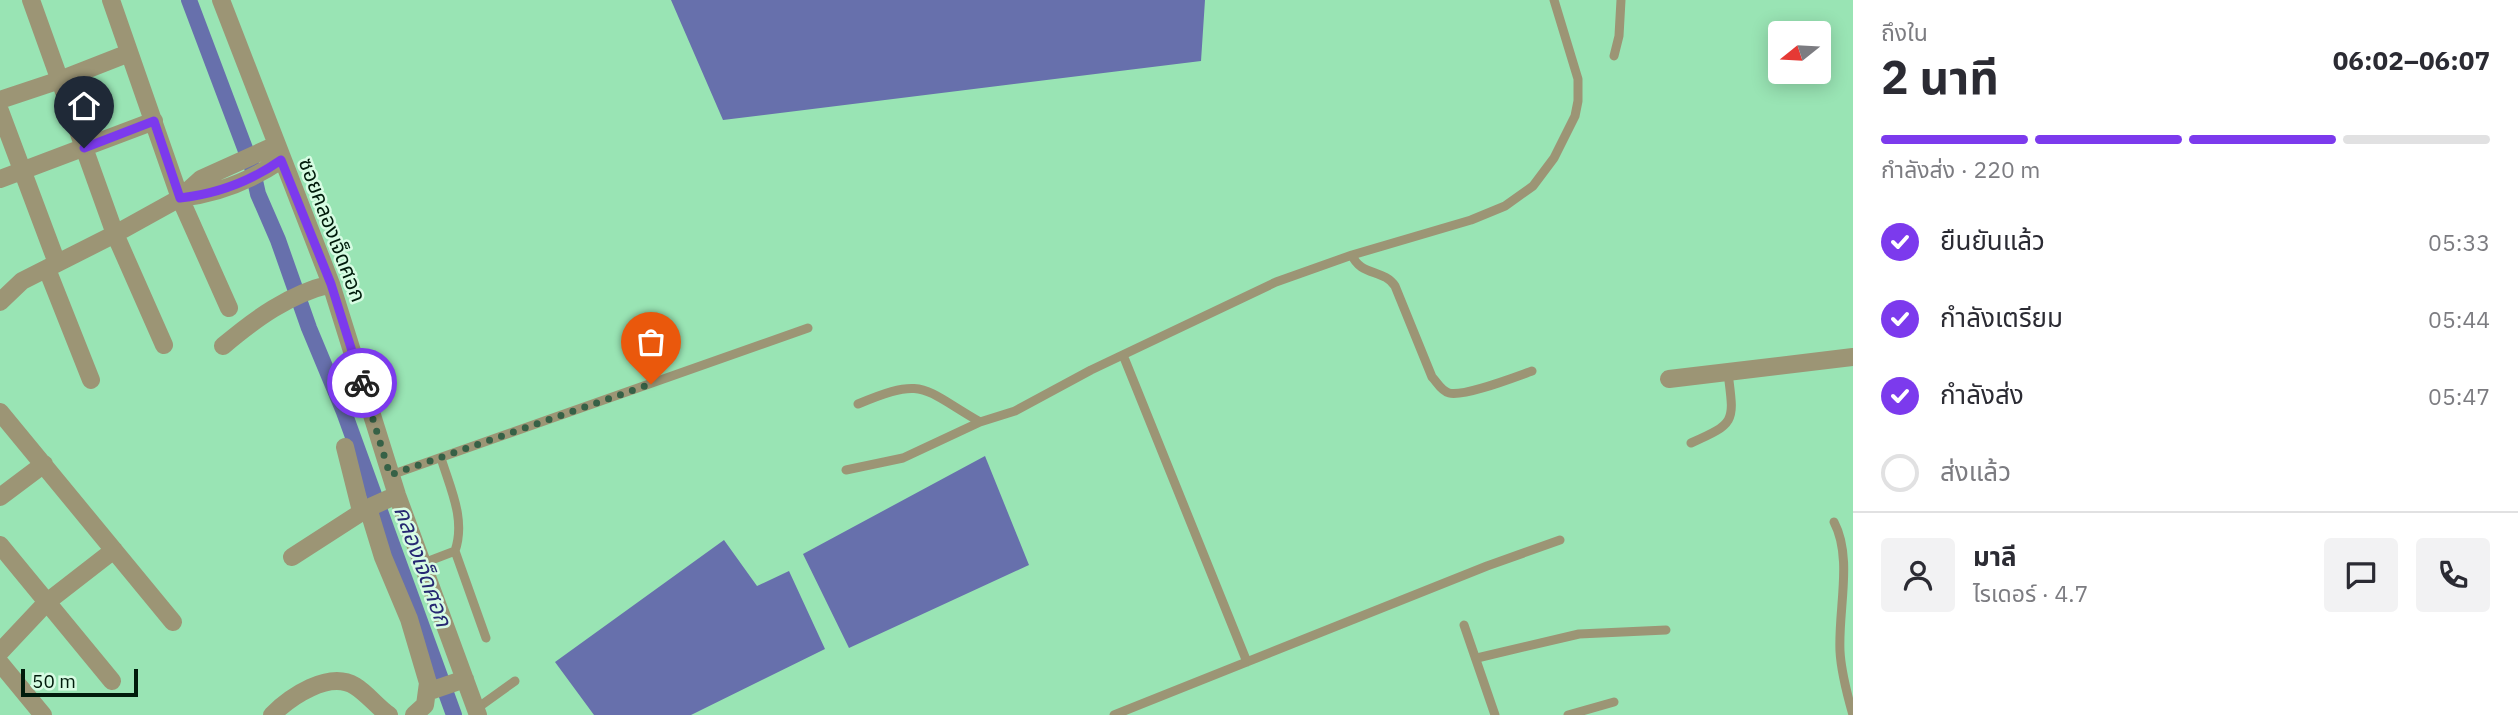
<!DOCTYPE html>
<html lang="th">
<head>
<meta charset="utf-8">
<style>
  body { margin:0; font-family:"IBM Plex Sans","Noto Sans Thai",sans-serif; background:#f2f2f3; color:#2b2b33; height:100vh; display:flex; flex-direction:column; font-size:26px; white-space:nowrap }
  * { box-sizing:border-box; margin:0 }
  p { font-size:23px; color:#7c7c81 }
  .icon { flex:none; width:38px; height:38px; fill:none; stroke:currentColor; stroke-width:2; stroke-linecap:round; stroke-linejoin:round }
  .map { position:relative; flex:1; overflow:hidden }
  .drawer { display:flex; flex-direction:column; background:#fff; width:665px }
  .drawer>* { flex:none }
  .needle { width:46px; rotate:252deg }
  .controls { position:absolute; left:1768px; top:21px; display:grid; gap:14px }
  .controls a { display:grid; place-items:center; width:63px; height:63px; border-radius:7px; background:#fff; box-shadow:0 4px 18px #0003; font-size:35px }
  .scale { position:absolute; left:21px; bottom:18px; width:117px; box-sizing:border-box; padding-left:7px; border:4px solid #001b0b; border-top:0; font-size:19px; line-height:24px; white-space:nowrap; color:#001b0b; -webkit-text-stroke:5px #d7fce3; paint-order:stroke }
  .pin { position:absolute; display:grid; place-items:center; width:60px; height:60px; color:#fff; margin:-72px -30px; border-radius:50% 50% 50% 0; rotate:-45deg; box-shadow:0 0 7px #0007 }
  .pin .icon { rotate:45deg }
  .courier { position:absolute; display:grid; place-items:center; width:70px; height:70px; margin:-35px; border:5px solid #7c3aed; border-radius:50%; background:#fff; color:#222; box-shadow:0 2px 9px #0007 }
  .summary em { font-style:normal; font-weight:700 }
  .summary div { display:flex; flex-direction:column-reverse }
  .summary { display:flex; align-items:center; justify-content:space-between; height:119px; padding:0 28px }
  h1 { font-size:46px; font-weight:700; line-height:52px }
  .bar { display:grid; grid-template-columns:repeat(4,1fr); gap:10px 7px; align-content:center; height:84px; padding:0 28px }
  .bar i { height:9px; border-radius:5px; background:#e1e1e2 }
  .bar .on { background:#7c3aed }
  .bar p { grid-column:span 4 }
  .line { display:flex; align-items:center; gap:18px; padding:0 28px; border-top:2px solid #e1e1e2 }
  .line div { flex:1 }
  .round { display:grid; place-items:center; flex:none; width:74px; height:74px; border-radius:7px; background:#f2f2f3 }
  ol { padding:0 28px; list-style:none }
  li { display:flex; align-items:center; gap:21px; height:77px }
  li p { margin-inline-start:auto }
  li .icon { padding:7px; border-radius:50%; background:#7c3aed; color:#fff; stroke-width:4 }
  li:last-child { color:#7c7c81 }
  li i { width:38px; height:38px; border:4px solid #e1e1e2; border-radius:50% }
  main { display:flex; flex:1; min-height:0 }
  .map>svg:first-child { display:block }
  .water { fill:#6770ac }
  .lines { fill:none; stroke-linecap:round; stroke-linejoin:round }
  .canal { stroke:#6770ac; stroke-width:16 }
  .lane { stroke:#9c9575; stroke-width:9 }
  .street { stroke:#9c9575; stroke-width:18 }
  .done { stroke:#366146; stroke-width:7; stroke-dasharray:0 12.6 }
  .route { stroke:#7c3aed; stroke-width:9 }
  .labels { text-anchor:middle; stroke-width:5; stroke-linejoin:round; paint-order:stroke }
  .street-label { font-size:21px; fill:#001b0b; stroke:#d7fce3 }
  .water-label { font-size:23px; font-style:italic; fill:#262972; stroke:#d7fce3 }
</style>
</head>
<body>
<main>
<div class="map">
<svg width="1853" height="715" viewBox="0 0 1853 715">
  <rect width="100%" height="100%" fill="#99e4b4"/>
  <path class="water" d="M 671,0 L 1205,0 L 1201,61 L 723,120 Z
    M 985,456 L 1029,565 L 849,648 L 803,554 Z
    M 724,540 L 757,586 L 789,571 L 825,649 L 691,715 L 594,715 L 555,662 Z"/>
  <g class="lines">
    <path class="canal" d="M 189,0 L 252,167 L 258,194 L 278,240 L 309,328 L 344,412 L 454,715"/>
    <path class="lane" d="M 1614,56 L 1619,36 L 1621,0
      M 1352,255 C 1360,276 1384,269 1395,286 L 1432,377 C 1437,382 1441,391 1449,393 C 1464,397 1515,377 1532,371
      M 1123,355 L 1247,662
      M 858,404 C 925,376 921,388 980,422
      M 1691,443 C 1737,423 1734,421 1728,373
      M 441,458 C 450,488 466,519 455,551
      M 846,470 L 903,458 L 980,422 L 1015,411 L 1091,370 L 1276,282 L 1352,255 L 1471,220 L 1505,206 L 1533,186 L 1554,158 L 1575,116 L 1578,101 L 1578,79 L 1554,0
      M 391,475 L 808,328
      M 1834,522 C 1853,558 1838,609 1840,651 C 1841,672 1847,694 1853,715
      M 421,564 L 455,551 L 486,638
      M 1464,625 L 1495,715
      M 1477,658 L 1579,634 L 1666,630
      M 476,709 L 515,681
      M 1114,715 L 1487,566 L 1560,540
      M 1568,715 L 1614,702"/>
    <path class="street" d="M 31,0 L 115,234 L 164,345
      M 111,0 L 180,198 L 229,308
      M 221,0 L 331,284 L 397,495 L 478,715
      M 0,100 L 60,80 L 129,53
      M 0,111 L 57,263
      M 0,179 L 154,121
      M 180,198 C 217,194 250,181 281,160
      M 47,269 L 91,380
      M 0,302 L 22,281 L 115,234 L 180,198 L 201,179 L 276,145
      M 223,346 C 255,319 289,294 331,284
      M 1669,379 L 1853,357
      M 0,412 L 173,622
      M 345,447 L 361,511
      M 397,495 L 368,508 L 383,557 L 409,619 L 428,683 L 425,705 L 414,715
      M 0,497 L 44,464
      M 0,545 L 112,681
      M 292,557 L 368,508
      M 0,652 L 47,602 L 114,550
      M 0,663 L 43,715
      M 427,692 L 465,679
      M 272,715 C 290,697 329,670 355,686 C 368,694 377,707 389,715"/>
  </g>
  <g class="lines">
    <path class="done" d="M 362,383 L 390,475 L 651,384"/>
    <path class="route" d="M 84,148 L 154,121 L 180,198 C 217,194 251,181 281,160 L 331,284 L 362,383"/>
  </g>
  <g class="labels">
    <g class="street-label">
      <text transform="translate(332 230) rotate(69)" y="7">ซอยคลองเจ็ดศอก</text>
    </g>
    <g class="water-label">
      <text transform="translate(423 566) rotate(70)" y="8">คลองเจ็ดศอก</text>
    </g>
  </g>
</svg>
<div class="controls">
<a><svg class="needle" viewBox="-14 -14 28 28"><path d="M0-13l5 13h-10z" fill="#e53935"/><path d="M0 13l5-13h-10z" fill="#7c7c81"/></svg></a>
</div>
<div class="scale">50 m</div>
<div class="pin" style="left:651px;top:384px;background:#ea580c"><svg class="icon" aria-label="bag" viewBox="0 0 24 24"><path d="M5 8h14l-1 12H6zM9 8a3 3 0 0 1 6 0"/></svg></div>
<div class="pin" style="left:84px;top:148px;background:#1f2937"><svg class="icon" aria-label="home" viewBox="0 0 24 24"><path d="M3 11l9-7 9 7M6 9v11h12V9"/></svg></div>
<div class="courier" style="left:362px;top:383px"><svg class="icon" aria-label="bike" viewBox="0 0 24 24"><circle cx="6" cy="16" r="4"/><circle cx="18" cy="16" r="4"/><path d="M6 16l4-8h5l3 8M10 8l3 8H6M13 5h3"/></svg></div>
</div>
<section class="drawer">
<div class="summary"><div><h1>2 นาที</h1><p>ถึงใน</p></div><em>06:02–06:07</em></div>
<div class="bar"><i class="on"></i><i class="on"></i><i class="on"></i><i></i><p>กำลังส่ง · 220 m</p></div>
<ol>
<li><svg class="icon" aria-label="check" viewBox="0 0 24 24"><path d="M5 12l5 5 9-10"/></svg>ยืนยันแล้ว<p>05:33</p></li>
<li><svg class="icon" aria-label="check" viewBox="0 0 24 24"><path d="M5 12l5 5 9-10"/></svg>กำลังเตรียม<p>05:44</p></li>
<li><svg class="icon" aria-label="check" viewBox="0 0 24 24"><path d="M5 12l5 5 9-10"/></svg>กำลังส่ง<p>05:47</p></li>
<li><i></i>ส่งแล้ว</li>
</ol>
<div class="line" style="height:126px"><a class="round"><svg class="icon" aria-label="person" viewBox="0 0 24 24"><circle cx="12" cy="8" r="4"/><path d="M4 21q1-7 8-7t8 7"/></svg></a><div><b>มาลี</b><p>ไรเดอร์ · 4.7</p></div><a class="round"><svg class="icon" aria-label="chat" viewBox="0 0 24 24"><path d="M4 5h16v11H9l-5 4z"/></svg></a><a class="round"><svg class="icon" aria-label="phone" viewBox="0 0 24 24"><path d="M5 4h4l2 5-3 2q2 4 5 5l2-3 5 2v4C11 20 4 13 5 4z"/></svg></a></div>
</section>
</main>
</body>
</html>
